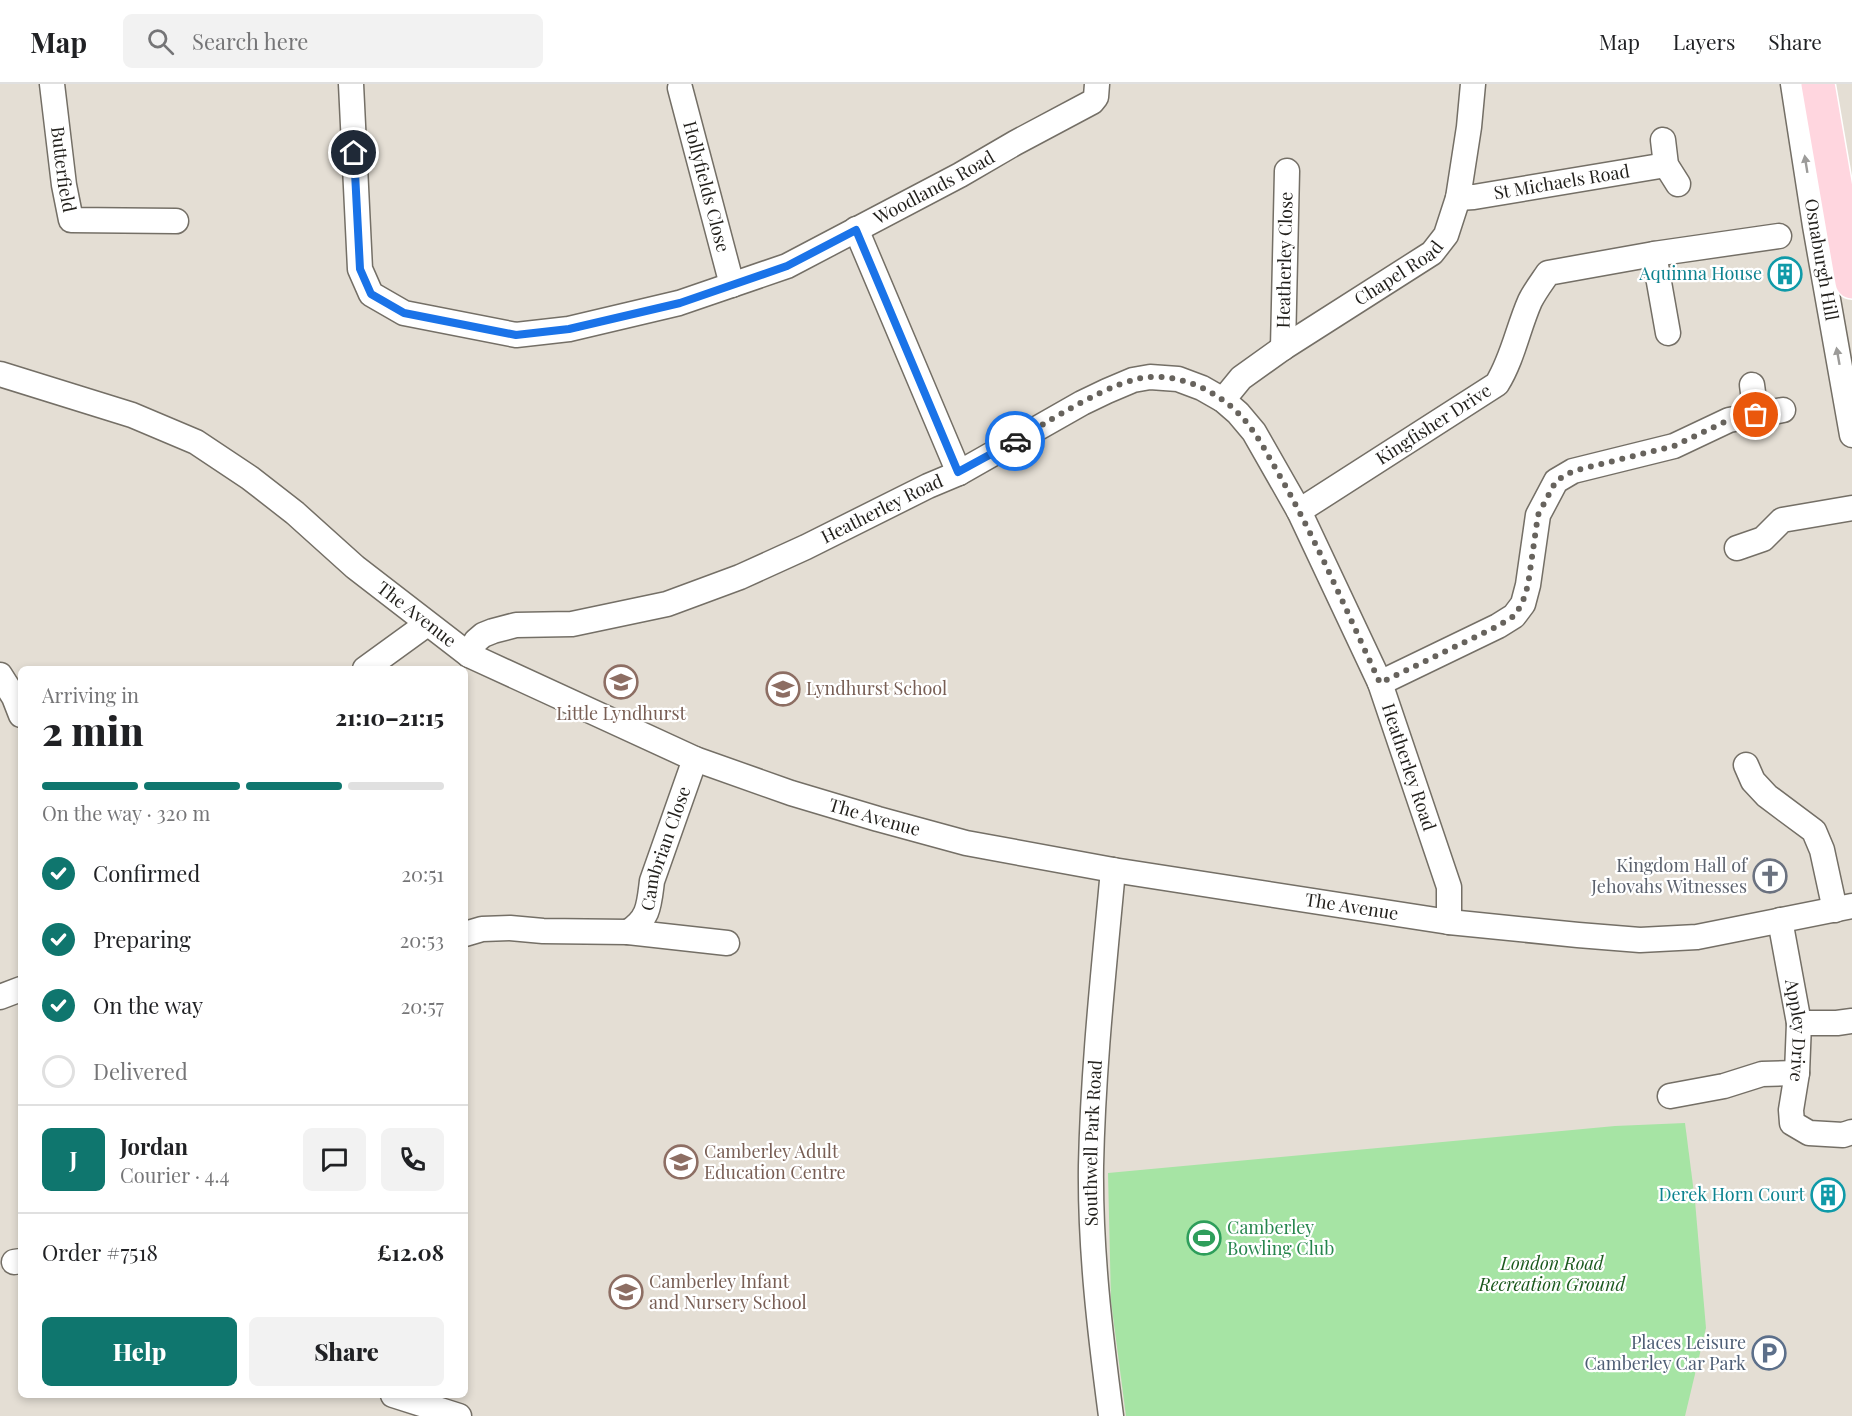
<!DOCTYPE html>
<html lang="en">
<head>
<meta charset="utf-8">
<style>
  body { margin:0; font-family:"Playfair Display",serif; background:#f2f2f2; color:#202124; height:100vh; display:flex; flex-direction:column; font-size:22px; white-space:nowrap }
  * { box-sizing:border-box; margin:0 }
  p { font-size:20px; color:#757577 }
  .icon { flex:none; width:33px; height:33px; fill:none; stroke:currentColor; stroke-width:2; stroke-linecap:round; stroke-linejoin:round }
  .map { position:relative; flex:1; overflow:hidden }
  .sheet { position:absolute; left:18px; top:582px; width:450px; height:732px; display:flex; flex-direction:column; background:#fff; border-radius:9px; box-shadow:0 3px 9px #0003 }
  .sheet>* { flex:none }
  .pin { position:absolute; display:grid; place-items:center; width:51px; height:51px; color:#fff; margin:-26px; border:3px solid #fff; border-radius:50%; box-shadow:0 2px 6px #0007 }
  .courier { position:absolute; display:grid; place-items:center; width:60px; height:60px; margin:-30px; border:4px solid #1a73e8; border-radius:50%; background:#fff; color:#222; box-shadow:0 2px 8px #0007 }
  .summary em { font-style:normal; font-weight:800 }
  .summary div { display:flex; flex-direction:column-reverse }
  .summary { display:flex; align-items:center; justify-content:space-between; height:102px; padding:0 24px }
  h1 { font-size:39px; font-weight:800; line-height:45px }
  .bar { display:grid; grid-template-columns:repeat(4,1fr); gap:9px 6px; align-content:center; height:72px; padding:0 24px }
  .bar i { height:8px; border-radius:4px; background:#e0e0e0 }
  .bar .active { background:#0f766e }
  .bar p { grid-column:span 4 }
  .line { display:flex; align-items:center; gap:15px; padding:0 24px; border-top:2px solid #e0e0e0 }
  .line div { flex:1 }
  .round { display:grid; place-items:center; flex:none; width:63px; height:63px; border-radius:9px; background:#f2f2f2 }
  ol { padding:0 24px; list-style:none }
  li { display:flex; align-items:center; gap:18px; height:66px }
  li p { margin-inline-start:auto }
  li .icon { padding:6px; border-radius:50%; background:#0f766e; color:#fff; stroke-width:4 }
  li:last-child { color:#757577 }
  li i { width:33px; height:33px; border:3px solid #e0e0e0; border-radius:50% }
  .button { display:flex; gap:12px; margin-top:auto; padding:12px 24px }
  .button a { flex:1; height:69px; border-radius:9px; background:#0f766e; color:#fff; font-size:24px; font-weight:800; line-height:69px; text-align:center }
  .button a+a { background:#f2f2f2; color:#202124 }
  header { display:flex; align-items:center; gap:36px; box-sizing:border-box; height:84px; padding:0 30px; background:#fff; border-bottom:2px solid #e0e0e0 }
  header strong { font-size:28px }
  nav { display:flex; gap:33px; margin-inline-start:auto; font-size:21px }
  .search { width:420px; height:54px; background:#f2f2f2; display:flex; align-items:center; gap:15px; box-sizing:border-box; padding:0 21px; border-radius:9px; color:#757577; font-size:22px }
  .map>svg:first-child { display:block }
  .park { fill:#a6e4a4 }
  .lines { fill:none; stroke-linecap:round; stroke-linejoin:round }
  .street-casing { stroke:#746f66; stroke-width:27 }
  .primary-casing { stroke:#fff; stroke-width:36 }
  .street { stroke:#fff; stroke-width:24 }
  .primary { stroke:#ffd6df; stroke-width:33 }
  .oneway { fill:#9c9b99 }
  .done { stroke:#67635d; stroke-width:6; stroke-dasharray:0 10.8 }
  .route { stroke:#1a73e8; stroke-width:8 }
  .labels { text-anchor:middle; stroke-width:4.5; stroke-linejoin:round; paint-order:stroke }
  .street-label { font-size:18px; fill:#23211d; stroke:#fff }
  .culture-label { font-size:18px; fill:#0d838f; stroke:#fff; text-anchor:end }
  .education-label { font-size:18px; fill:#785e54; stroke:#fff; text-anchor:start }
  .worship-label { font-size:18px; fill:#5b616d; stroke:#fff; text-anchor:end }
  .leisure-label { font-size:18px; fill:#27864d; stroke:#fff; text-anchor:start }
  .park-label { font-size:18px; font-style:italic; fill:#1a581c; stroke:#fff }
  .service-label { font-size:18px; fill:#4e5e75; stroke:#fff; text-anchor:end }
</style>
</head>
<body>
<header>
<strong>Map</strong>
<div class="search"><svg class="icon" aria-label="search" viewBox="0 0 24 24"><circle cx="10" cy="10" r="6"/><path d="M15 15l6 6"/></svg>Search here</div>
<nav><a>Map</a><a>Layers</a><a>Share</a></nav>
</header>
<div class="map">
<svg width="1852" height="1332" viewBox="0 0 1852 1332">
  <rect width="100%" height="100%" fill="#e4ded4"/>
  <path class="park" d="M 1685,1039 L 1695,1117 L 1706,1244 L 1685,1332 L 1126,1332 L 1111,1217 L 1108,1089 L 1615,1042 Z"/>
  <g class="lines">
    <g class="street-casing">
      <g id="street">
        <path id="s1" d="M 52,0 L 64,101 L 71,136 L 176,137"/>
        <path id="s2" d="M 351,0 L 360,185 L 371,210 L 404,229 L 516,251 L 569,245 L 679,219 L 787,182 L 960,91 L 1015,59 L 1092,18 L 1096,13 L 1097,0"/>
        <path id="s3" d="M 1793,0 L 1815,142 L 1852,351"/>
        <path id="s4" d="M 680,4 L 732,201"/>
        <path d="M 1663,56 L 1666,81 L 1678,100"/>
        <path id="s5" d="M 1458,114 L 1474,113 L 1666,81"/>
        <path d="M 856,145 L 959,389"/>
        <path d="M 1654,170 L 1668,249"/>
        <path id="s6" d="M 1283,264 L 1287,87"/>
        <path id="s7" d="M 0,290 L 132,331 L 196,358 L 250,394 L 295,429 L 355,483 L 469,571 L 695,675 L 791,709 L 878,735 L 966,759 L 1113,786 L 1449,838 L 1578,851 L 1640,856 L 1697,853 L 1852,822"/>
        <path d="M 1752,301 L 1756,331"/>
        <path id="s8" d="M 1223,316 L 1241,294 L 1283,264 L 1432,169 L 1446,151 L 1458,114 L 1469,43 L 1473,0"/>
        <path id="s9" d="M 1299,427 L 1497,300 C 1513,274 1518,244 1530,217 C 1535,207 1542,198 1548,189 L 1654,170 L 1779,152"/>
        <path d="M 1737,464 L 1763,455 L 1782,436 L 1852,424"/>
        <path id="s10" d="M 469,571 L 476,557 L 483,551 L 493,547 L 516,541 L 572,540 L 667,520 L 740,493 L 806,463 L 928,402 L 959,389 L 1082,319 L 1107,307 L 1133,296 L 1150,293 L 1178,295 L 1202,304 L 1223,316 L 1238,329 L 1254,348 L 1299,427 L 1380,599 L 1449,803 L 1449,838"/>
        <path d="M 365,585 L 427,540"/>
        <path d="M 0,591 L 14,613 L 21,631"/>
        <path d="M 1380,599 L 1498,542 L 1514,532 L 1523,520 L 1528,501 L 1538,431 L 1556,397 L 1573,387 L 1674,362 L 1729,336 L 1783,326"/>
        <path d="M 1746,681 L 1753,697 L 1767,712 L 1814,747 L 1822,766 L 1835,826"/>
        <path id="s11" d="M 1780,836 L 1799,939 L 1797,989 L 1791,1026 L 1792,1039 L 1809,1049 L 1843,1051 L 1852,1048"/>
        <path id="s12" d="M 628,848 C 649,835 649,821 652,797 L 695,675"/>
        <path d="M 465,850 L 482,845 L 510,844 L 543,847 L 628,848 L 727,859"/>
        <path d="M 0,913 L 21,905"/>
        <path d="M 1799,939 L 1837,939 L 1852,937"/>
        <path d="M 1670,1012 L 1724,1002 L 1762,990 L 1797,989"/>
        <path d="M 14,1178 L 21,1177"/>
        <path d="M 393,1311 L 459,1332"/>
        <path id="s13" d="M 1111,1332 C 1100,1249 1090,1165 1091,1082 C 1093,983 1104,884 1113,786"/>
      </g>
    </g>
    <g class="primary-casing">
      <path id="primary" d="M 1818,0 L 1852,198"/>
    </g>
    <use href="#street" class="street"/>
    <use href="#primary" class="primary"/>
  </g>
  <defs><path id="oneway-solid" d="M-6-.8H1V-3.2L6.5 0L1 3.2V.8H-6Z" transform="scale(1.5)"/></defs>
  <g class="oneway">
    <use href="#oneway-solid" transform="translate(1806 80) rotate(-99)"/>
    <use href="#oneway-solid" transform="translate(1838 272) rotate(-100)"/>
  </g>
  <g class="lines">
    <path class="done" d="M 1015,357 C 1048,338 1113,295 1150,293 C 1181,291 1214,306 1236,327 C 1254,344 1265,366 1277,387 C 1316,455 1347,528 1380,599 L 1498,542 L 1514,532 L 1522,520 L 1528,501 L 1538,431 L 1556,397 L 1573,387 L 1674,362 L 1729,336 L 1756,331"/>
    <path class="route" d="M 354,69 L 360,185 L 371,210 L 404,229 L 516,251 L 569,245 L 680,219 L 787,182 L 856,146 L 958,388 L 1015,357"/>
  </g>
  <defs>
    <g id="building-ring" transform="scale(1.725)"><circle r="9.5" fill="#fff" stroke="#0f9aa8" stroke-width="1.5"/><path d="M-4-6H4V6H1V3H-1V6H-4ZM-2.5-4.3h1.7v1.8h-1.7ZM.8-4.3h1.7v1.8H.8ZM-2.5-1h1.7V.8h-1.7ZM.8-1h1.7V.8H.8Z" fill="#0f9aa8"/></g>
    <g id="school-ring" transform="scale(1.725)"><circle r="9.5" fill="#fff" stroke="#8d6e63" stroke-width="1.5"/><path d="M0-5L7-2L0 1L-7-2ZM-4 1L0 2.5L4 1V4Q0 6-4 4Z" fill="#8d6e63"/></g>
    <g id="church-ring" transform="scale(1.725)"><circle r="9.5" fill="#fff" stroke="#6b7280" stroke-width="1.5"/><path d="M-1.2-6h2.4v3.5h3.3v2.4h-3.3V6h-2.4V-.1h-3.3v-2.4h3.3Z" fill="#6b7280"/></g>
    <g id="stadium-ring" transform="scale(1.725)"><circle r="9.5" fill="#fff" stroke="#2e9e5b" stroke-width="1.5"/><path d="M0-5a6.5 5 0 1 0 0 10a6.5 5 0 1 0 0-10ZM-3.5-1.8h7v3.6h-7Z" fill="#2e9e5b"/></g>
    <g id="parking-ring" transform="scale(1.725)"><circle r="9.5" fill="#fff" stroke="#5c6f8a" stroke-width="1.5"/><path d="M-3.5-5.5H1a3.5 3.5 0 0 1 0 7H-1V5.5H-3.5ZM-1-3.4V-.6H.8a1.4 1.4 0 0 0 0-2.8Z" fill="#5c6f8a"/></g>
  </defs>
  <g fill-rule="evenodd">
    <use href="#building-ring" x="1785" y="190"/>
    <use href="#school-ring" x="621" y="598"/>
    <use href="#school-ring" x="783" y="605"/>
    <use href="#church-ring" x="1770" y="792"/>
    <use href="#school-ring" x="681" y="1078"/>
    <use href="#building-ring" x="1828" y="1111"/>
    <use href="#stadium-ring" x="1204" y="1154"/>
    <use href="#school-ring" x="626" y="1208"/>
    <use href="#parking-ring" x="1769" y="1269"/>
  </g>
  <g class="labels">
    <g class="street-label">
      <text dy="6" stroke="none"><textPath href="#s1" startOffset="86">Butterfield</textPath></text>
      <text dy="6" stroke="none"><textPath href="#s5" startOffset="105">St Michaels Road</textPath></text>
      <text dy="6" stroke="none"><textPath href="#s4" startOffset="102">Hollyfields Close</textPath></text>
      <text dy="6" stroke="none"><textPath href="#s2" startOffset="812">Woodlands Road</textPath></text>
      <text dy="6" stroke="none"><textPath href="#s6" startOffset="88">Heatherley Close</textPath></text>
      <text dy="6" stroke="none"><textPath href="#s3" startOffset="178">Osnaburgh Hill</textPath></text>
      <text dy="6" stroke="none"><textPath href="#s8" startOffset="218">Chapel Road</textPath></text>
      <text dy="6" stroke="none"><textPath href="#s9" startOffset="160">Kingfisher Drive</textPath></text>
      <text dy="6" stroke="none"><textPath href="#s10" startOffset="448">Heatherley Road</textPath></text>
      <text dy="6" stroke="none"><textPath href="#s7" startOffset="488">The Avenue</textPath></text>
      <text dy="6" stroke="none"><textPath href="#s10" startOffset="1240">Heatherley Road</textPath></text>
      <text dy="6" stroke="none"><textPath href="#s7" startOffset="992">The Avenue</textPath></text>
      <text dy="6" stroke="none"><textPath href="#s12" startOffset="94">Cambrian Close</textPath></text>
      <text dy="6" stroke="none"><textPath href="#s7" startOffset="1478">The Avenue</textPath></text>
      <text dy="6" stroke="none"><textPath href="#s11" startOffset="112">Appley Drive</textPath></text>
      <text dy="6" stroke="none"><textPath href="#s13" startOffset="274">Southwell Park Road</textPath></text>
    </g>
    <g class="culture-label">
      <text x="1762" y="196">Aquinna House</text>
      <text x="1805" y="1117">Derek Horn Court</text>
    </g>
    <g class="education-label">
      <text x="806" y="611">Lyndhurst School</text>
      <text x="621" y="636" text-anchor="middle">Little Lyndhurst</text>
      <text x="704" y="1074">Camberley Adult<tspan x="704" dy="21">Education Centre</tspan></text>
      <text x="649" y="1204">Camberley Infant<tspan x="649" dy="21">and Nursery School</tspan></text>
    </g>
    <g class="worship-label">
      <text x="1747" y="788">Kingdom Hall of<tspan x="1747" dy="21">Jehovahs Witnesses</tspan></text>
    </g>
    <g class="leisure-label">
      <text x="1227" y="1150">Camberley<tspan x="1227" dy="21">Bowling Club</tspan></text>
    </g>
    <g class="park-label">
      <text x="1552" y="1186">London Road<tspan x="1552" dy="21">Recreation Ground</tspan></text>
    </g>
    <g class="service-label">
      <text x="1746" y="1265">Places Leisure<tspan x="1746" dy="21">Camberley Car Park</tspan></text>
    </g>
  </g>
</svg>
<div class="pin" style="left:1756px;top:331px;background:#ea580c"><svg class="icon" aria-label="bag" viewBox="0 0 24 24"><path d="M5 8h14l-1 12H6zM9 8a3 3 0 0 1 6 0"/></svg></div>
<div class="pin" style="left:354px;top:69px;background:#1f2937"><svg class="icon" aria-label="home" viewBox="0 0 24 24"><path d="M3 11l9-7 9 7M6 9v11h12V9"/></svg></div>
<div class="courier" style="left:1015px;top:357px"><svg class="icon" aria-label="car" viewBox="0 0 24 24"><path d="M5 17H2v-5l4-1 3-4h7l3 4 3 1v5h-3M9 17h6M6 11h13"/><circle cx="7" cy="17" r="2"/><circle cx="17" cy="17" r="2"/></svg></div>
<section class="sheet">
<div class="summary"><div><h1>2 min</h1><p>Arriving in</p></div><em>21:10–21:15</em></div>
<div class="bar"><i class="active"></i><i class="active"></i><i class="active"></i><i></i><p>On the way · 320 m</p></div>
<ol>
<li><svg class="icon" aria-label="check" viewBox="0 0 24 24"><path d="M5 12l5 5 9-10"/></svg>Confirmed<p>20:51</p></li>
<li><svg class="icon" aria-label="check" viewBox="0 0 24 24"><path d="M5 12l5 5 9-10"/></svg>Preparing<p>20:53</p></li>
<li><svg class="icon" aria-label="check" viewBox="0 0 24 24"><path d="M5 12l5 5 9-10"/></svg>On the way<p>20:57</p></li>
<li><i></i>Delivered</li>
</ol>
<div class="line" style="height:108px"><b class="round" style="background:#0f766e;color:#fff">J</b><div><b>Jordan</b><p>Courier · 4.4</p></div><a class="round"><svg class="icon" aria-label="chat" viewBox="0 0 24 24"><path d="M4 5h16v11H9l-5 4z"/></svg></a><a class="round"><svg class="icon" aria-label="phone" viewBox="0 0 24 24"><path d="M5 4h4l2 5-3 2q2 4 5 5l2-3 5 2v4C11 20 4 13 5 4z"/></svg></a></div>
<div class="line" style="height:78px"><div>Order #7518</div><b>£12.08</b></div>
<div class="button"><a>Help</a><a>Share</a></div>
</section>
</div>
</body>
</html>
